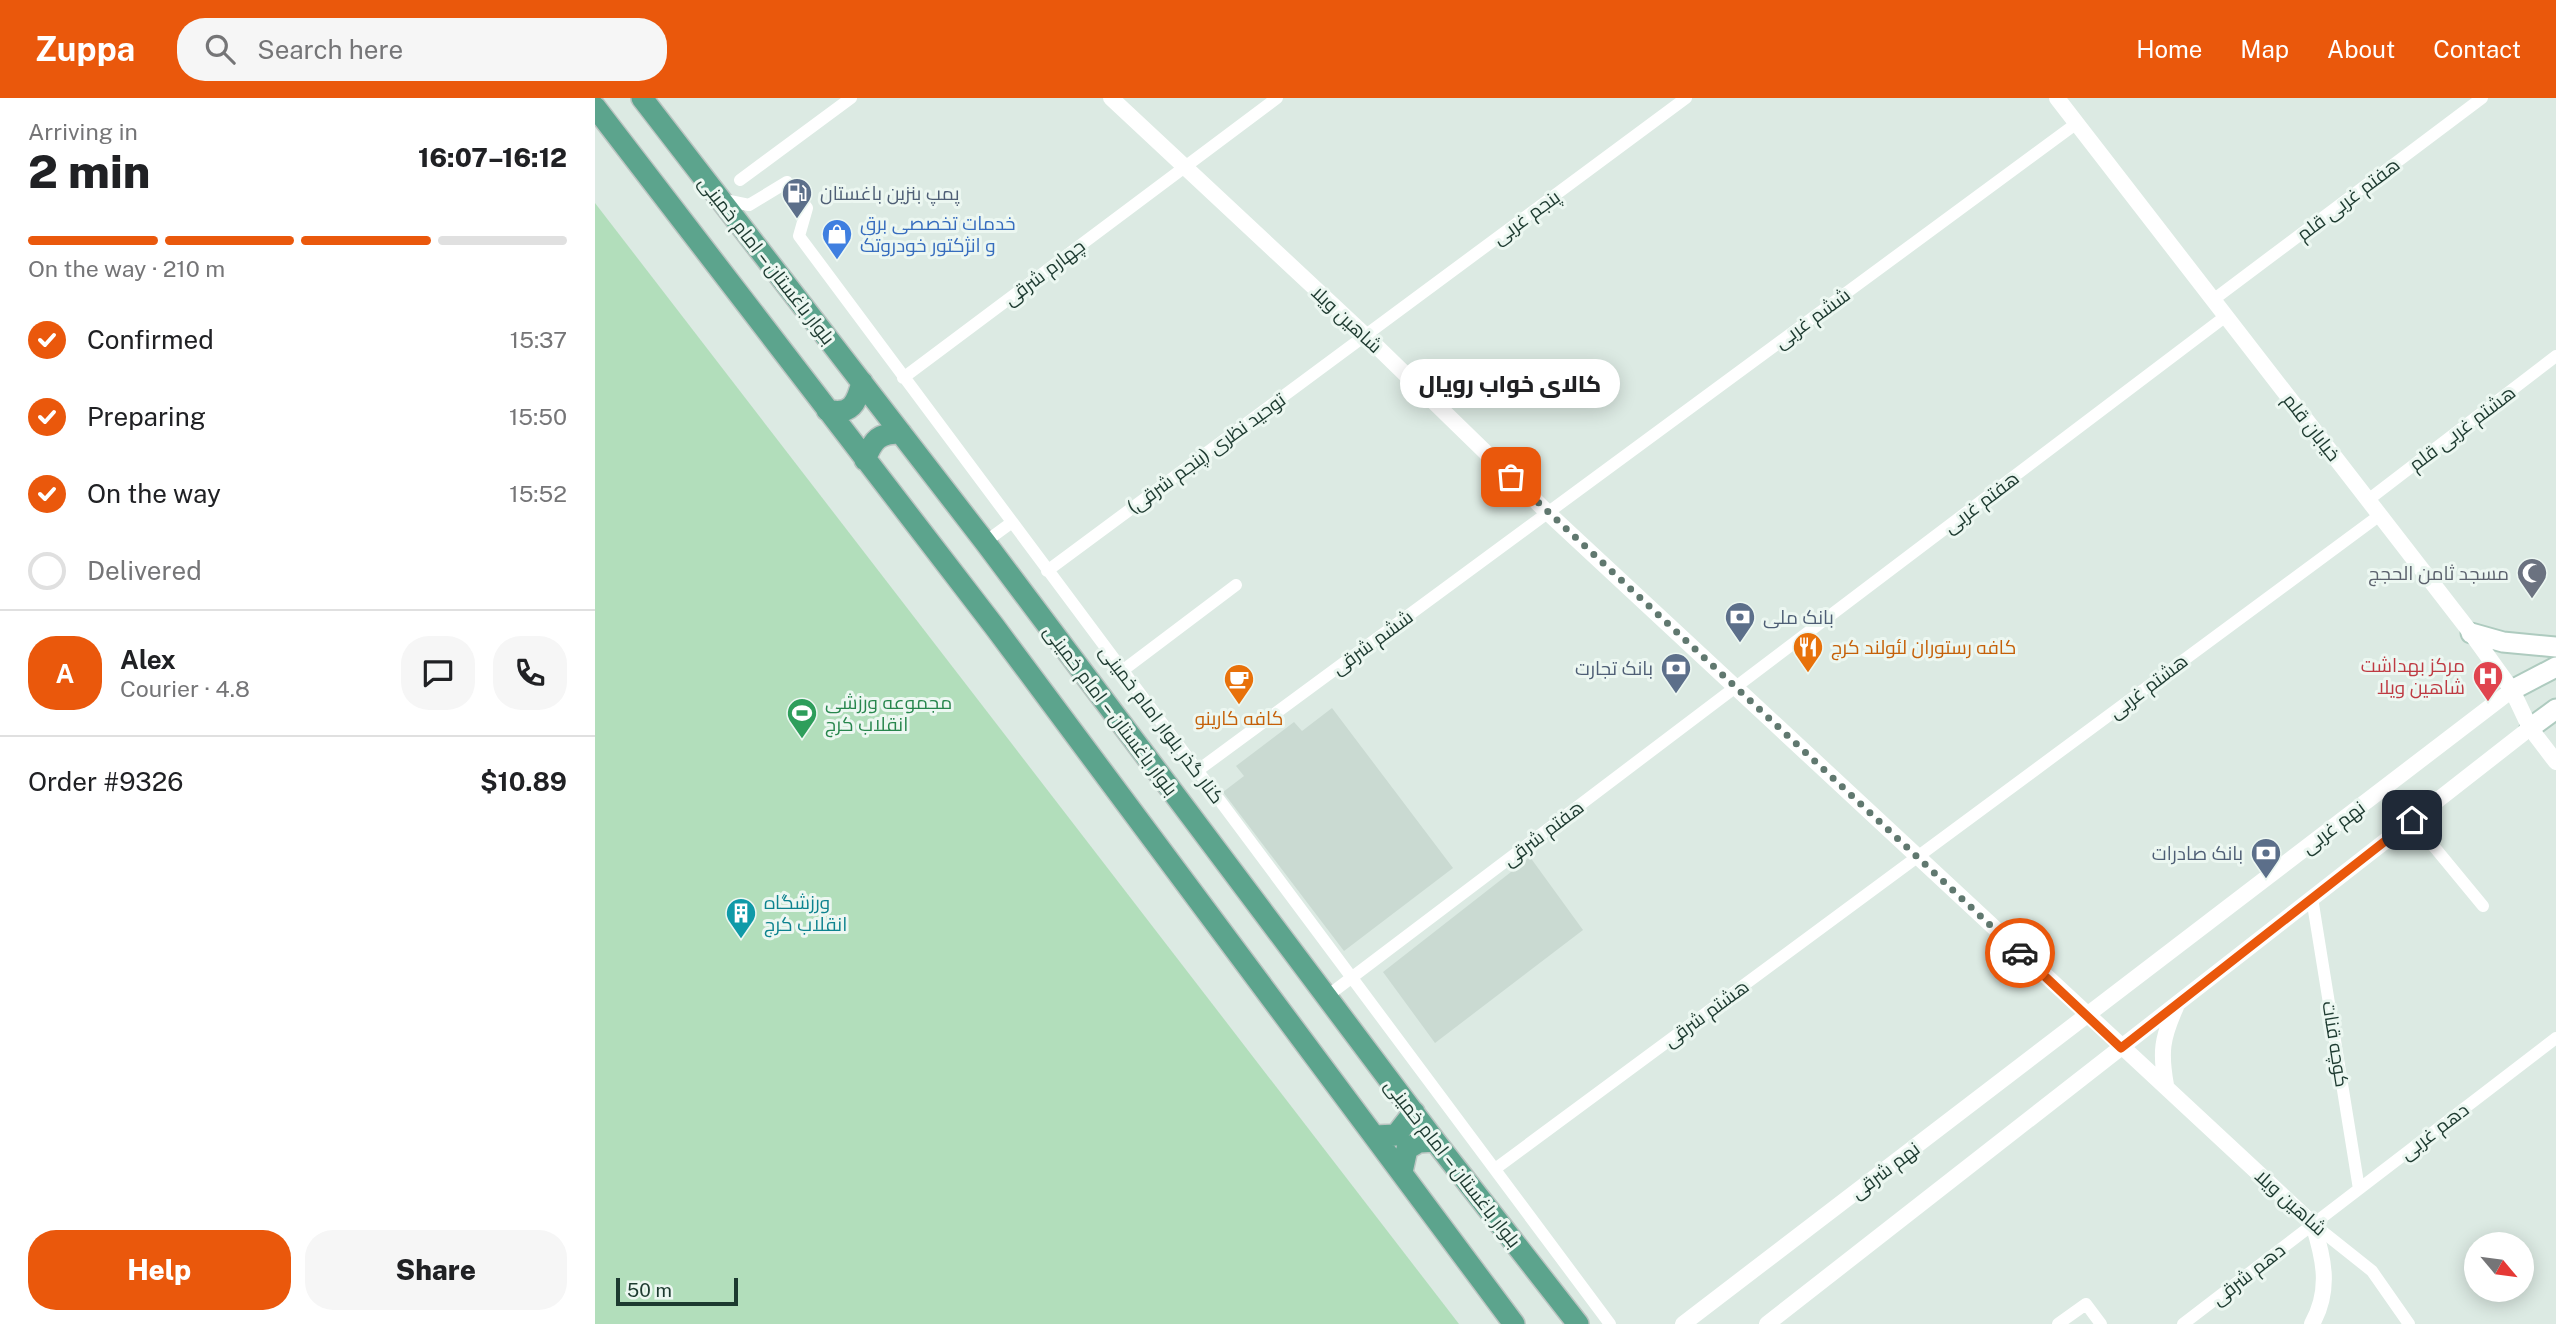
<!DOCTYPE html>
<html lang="en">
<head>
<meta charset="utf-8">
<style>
  body { margin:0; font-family:"Public Sans",Cairo,sans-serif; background:#f6f6f6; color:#202124; height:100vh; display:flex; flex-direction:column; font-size:26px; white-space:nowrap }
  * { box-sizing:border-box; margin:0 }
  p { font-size:23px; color:#757577 }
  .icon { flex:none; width:38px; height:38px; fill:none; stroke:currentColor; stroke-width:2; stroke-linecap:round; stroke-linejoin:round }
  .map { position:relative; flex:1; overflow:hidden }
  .panel { display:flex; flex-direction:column; background:#fff; width:595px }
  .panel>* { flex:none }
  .needle { width:46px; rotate:119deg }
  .tools { position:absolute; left:1869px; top:1134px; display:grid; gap:14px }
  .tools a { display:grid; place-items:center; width:70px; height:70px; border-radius:50%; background:#fff; box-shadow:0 4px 18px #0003; font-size:35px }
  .scale { position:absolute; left:21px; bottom:18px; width:122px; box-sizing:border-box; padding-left:7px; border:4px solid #1d3a30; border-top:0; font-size:19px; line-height:24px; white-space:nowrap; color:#1d3a30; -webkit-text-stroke:5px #ecf7f1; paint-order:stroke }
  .pin { position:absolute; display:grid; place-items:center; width:60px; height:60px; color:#fff; margin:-30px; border-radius:14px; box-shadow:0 4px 10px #0006 }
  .courier { position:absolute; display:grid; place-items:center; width:70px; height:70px; margin:-35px; border:5px solid #ea580c; border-radius:50%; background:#fff; color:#222; box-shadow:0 2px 9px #0007 }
  .bubble { position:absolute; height:49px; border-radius:24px; background:#fff; box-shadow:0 4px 18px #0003; font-size:23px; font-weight:800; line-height:49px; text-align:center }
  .summary em { font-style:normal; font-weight:800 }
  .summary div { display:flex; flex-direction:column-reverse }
  .summary { display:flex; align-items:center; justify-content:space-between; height:119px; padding:0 28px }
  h1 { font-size:46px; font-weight:800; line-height:52px }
  .bar { display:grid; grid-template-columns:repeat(4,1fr); gap:10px 7px; align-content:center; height:84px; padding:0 28px }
  .bar i { height:9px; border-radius:5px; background:#e0e0e0 }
  .bar .active { background:#ea580c }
  .bar p { grid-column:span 4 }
  .line { display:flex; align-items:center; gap:18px; padding:0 28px; border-top:2px solid #e0e0e0 }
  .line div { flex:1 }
  .round { display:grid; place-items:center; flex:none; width:74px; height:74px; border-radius:28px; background:#f6f6f6 }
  ol { padding:0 28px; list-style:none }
  li { display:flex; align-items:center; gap:21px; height:77px }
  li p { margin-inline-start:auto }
  li .icon { padding:7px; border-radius:50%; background:#ea580c; color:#fff; stroke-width:4 }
  li:last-child { color:#757577 }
  li i { width:38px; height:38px; border:4px solid #e0e0e0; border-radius:50% }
  .primary-button { display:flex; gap:14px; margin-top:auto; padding:14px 28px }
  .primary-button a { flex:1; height:80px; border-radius:28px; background:#ea580c; color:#fff; font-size:28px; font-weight:800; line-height:80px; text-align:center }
  .primary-button a+a { background:#f6f6f6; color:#202124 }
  header { display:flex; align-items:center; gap:42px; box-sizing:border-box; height:98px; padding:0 35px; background:#ea580c; color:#fff }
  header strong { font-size:33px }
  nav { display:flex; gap:38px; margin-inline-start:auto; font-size:24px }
  .search { width:490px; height:63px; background:#f6f6f6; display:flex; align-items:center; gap:18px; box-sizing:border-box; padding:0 24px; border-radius:28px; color:#757577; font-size:26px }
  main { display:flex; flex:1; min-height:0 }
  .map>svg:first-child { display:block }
  .built { fill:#cadad2 }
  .green { fill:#b2debb }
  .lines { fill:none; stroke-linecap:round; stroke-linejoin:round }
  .secondary-casing { stroke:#aecbbf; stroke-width:23 }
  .primary-casing { stroke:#bbc4c1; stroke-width:24 }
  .minor { stroke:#fff; stroke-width:12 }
  .tertiary { stroke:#fff; stroke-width:16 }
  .secondary { stroke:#fff; stroke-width:19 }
  .primary { stroke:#5ca48d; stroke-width:21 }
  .done { stroke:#60786f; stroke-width:7; stroke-dasharray:0 12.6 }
  .route { stroke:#ea580c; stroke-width:9 }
  .labels { text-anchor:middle; stroke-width:6; stroke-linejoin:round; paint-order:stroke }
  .service-label { font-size:19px; fill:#4e5e75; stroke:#ecf7f1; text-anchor:start }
  .street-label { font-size:19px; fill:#1d3a30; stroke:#ecf7f1 }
  .shop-label { font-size:19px; fill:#366cbe; stroke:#ecf7f1; text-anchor:start }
  .worship-label { font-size:19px; fill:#5b616d; stroke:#ecf7f1; text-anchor:end }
  .food-label { font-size:19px; fill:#c56008; stroke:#ecf7f1; text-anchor:start }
  .health-label { font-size:19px; fill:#be3a42; stroke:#ecf7f1; text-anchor:end }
  .leisure-label { font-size:19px; fill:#27864d; stroke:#ecf7f1; text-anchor:start }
  .culture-label { font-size:19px; fill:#0d838f; stroke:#ecf7f1; text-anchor:start }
</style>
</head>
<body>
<header>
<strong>Zuppa</strong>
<div class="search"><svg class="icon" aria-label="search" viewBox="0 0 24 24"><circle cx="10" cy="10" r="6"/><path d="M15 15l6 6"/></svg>Search here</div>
<nav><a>Home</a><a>Map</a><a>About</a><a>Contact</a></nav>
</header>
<main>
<section class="panel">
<div class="summary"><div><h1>2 min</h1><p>Arriving in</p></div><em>16:07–16:12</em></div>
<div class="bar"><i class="active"></i><i class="active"></i><i class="active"></i><i></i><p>On the way · 210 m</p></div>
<ol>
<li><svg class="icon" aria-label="check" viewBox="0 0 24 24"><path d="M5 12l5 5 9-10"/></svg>Confirmed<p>15:37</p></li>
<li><svg class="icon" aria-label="check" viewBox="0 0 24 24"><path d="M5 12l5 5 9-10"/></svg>Preparing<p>15:50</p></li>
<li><svg class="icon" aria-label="check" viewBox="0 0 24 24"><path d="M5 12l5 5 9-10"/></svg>On the way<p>15:52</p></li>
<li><i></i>Delivered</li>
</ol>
<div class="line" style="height:126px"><b class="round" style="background:#ea580c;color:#fff">A</b><div><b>Alex</b><p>Courier · 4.8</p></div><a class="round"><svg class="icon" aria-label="chat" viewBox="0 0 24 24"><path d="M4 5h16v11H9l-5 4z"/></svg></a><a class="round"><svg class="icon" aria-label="phone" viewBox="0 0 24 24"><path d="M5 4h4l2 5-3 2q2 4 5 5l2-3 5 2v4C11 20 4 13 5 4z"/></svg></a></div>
<div class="line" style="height:91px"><div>Order #9326</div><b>$10.89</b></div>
<div class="primary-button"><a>Help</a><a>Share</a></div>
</section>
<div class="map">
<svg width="1961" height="1226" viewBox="0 0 1961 1226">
  <rect width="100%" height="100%" fill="#dceae3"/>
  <path class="built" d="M 737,610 L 858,770 L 749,853 L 628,694 L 649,678 L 641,668 L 699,624 L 707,633 Z
    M 935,759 L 988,832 L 840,945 L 788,874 Z"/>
  <path class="green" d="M 0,105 L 864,1226 L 0,1226 Z"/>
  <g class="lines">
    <g class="secondary-casing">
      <path id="secondary" d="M 1876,535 L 1908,544 L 1961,549
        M 1917,592 L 1961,569
        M 1935,630 L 1961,611"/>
    </g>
    <g class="primary-casing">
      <path id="primary" d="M 47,0 L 390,444 L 840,1043 L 983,1226
        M 0,9 L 399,528 L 919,1226
        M 232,312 C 256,318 262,305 267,284
        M 270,362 C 278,341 284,335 306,335
        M 780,1038 L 801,1037 L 819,1014
        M 807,1074 L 812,1051 L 824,1044 L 840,1043"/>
    </g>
    <path class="minor" d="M 145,82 L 256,0
      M 125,101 L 154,107 L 192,84 L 212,110 L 204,138 L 1015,1226
      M 1618,202 L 1887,0
      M 308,280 L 682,0
      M 1773,402 L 1961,258
      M 390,444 L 416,425
      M 452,473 L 1091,0
      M 527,573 L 641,487
      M 602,673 L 1482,25
      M 1817,722 L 1888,808
      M 1717,800 L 1764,1091
      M 731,899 L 1631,218
      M 900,1071 L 1785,417
      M 1718,1126 L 1777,1173 L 1814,1226
      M 1463,1226 L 1491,1206 L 1506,1226
      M 1588,1226 L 1961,940"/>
    <path class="tertiary" d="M 516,0 L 770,237 L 953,415 L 1718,1126 C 1729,1161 1736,1192 1717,1226
      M 1462,0 L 1876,535 L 1917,592 L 1935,630 L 1961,664
      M 1571,987 C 1565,954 1567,940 1581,909
      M 1088,1226 L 1917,592
      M 1172,1226 L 1935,630"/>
    <use href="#secondary" class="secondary"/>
    <use href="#primary" class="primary"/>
  </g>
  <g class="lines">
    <path class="done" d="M 916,379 L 1425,855"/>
    <path class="route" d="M 1425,855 L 1526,950 L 1817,722"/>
  </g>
  <defs>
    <g id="fuel-pin" transform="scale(1.575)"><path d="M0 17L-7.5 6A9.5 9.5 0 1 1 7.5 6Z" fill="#5c6f8a" stroke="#ecf7f1"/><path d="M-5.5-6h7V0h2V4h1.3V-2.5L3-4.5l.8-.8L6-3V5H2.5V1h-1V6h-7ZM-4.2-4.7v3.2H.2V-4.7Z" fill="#fff"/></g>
    <g id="shop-pin" transform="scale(1.575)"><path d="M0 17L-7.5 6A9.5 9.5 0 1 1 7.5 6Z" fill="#3f7fe0" stroke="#ecf7f1"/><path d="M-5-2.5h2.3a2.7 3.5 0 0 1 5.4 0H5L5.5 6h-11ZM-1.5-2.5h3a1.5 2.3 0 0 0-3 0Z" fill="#fff"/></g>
    <g id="mosque-pin" transform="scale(1.575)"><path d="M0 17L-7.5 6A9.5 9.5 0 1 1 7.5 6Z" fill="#6b7280" stroke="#ecf7f1"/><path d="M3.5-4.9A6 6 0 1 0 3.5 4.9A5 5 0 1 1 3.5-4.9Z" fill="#fff"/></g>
    <g id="bank-pin" transform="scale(1.575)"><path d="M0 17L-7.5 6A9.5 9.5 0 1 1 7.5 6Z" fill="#5c6f8a" stroke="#ecf7f1"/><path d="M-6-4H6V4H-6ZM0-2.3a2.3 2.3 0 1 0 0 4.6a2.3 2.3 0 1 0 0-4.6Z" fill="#fff"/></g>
    <g id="restaurant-pin" transform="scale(1.575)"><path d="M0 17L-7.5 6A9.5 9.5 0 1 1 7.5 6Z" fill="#e8710a" stroke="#ecf7f1"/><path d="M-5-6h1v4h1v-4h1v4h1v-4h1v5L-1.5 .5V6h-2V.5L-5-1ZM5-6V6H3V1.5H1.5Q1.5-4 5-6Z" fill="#fff"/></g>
    <g id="hospital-pin" transform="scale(1.575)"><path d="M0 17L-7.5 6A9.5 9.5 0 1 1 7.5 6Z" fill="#e0444e" stroke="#ecf7f1"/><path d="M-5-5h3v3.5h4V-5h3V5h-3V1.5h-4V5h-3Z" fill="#fff"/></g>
    <g id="cafe-pin" transform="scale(1.575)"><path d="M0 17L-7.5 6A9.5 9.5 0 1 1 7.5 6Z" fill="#e8710a" stroke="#ecf7f1"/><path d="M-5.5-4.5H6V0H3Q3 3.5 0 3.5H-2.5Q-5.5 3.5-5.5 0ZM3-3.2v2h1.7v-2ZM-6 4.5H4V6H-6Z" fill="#fff"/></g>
    <g id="stadium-pin" transform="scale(1.575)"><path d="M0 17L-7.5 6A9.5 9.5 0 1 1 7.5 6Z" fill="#2e9e5b" stroke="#ecf7f1"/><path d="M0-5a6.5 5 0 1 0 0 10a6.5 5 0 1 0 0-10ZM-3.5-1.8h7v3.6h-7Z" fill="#fff"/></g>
    <g id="building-pin" transform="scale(1.575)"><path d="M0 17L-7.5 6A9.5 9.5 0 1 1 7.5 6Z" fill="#0f9aa8" stroke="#ecf7f1"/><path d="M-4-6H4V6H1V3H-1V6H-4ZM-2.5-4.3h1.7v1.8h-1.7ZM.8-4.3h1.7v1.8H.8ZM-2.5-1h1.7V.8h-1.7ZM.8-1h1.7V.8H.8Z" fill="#fff"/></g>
  </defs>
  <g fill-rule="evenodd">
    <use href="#fuel-pin" x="202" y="95"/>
    <use href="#shop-pin" x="242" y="136"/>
    <use href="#mosque-pin" x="1937" y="475"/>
    <use href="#bank-pin" x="1145" y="519"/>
    <use href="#restaurant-pin" x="1213" y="549"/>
    <use href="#bank-pin" x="1081" y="570"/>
    <use href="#hospital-pin" x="1893" y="578"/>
    <use href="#cafe-pin" x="644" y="581"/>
    <use href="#stadium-pin" x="207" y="615"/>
    <use href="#bank-pin" x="1671" y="755"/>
    <use href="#building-pin" x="146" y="815"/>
  </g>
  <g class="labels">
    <g class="service-label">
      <text x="225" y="102">پمپ بنزین باغستان</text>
      <text x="1168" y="526">بانک ملی</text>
      <text x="1058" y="577" text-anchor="end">بانک تجارت</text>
      <text x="1648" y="762" text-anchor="end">بانک صادرات</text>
    </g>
    <g class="street-label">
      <text transform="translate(1753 101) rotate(-37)" y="7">هفتم غربی قلم</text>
      <text transform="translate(931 119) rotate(-36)" y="7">پنجم غربی</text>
      <text transform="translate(172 162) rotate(52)" y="7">بلوار باغستان -- امام خمینی</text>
      <text transform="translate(449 174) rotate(-37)" y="7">چهارم شرقی</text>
      <text transform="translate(1217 220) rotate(-36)" y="7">ششم غربی</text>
      <text transform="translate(752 221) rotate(43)" y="7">شاهین ویلا</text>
      <text transform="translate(1717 329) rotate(52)" y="7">خیابان قلم</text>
      <text transform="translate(1867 330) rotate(-37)" y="7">هشتم غربی قلم</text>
      <text transform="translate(611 355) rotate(-36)" y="7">توحید نظری (پنجم شرقی)</text>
      <text transform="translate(1386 404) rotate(-37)" y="7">هفتم غربی</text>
      <text transform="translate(777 544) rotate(-36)" y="7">ششم شرقی</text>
      <text transform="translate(1553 588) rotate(-37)" y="7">هشتم غربی</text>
      <text transform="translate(516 612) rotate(53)" y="7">بلوار باغستان -- امام خمینی</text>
      <text transform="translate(567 626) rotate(53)" y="7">کنار گذر بلوار امام خمینی</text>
      <text transform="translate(1738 729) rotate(-37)" y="7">نهم غربی</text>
      <text transform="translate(948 735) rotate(-37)" y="7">هفتم شرقی</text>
      <text transform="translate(1111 915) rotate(-36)" y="7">هشتم شرقی</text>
      <text transform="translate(1741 946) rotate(81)" y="7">کوچه قنات</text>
      <text transform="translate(1839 1033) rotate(-37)" y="7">دهم غربی</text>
      <text transform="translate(858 1065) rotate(52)" y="7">بلوار باغستان -- امام خمینی</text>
      <text transform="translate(1290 1072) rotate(-37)" y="7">نهم شرقی</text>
      <text transform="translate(1696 1104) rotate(42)" y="7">شاهین ویلا</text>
      <text transform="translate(1653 1176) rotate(-38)" y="7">دهم شرقی</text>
    </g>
    <g class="shop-label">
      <text x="265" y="132">خدمات تخصصی برق<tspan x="265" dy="22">و انژکتور خودروتک</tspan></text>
    </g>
    <g class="worship-label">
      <text x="1914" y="482">مسجد ثامن الحجج</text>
    </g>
    <g class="food-label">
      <text x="1236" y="556">کافه رستوران لئولند کرج</text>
      <text x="644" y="627" text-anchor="middle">کافه کارینو</text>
    </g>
    <g class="health-label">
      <text x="1870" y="574">مرکز بهداشت<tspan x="1870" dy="22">شاهین ویلا</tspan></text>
    </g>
    <g class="leisure-label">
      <text x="230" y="611">مجموعه ورزشی<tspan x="230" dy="22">انقلاب کرج</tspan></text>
    </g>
    <g class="culture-label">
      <text x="169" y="811">ورزشگاه<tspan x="169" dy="22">انقلاب کرج</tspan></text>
    </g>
  </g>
</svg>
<div class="tools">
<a><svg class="needle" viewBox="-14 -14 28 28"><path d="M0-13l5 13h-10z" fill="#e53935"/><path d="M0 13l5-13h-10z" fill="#757577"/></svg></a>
</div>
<div class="scale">50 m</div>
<div class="pin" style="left:916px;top:379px;background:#ea580c"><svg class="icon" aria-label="bag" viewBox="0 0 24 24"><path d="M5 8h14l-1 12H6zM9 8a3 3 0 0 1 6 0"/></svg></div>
<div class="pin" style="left:1817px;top:722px;background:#1f2937"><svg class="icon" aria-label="home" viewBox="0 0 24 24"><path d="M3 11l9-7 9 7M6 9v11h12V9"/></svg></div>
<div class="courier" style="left:1425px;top:855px"><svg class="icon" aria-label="car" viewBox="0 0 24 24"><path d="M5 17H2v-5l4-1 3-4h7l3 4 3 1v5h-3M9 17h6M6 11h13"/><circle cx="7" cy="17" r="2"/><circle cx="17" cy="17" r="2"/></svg></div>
<div class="bubble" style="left:805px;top:261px;width:220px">کالای خواب رویال</div>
</div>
</main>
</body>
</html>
